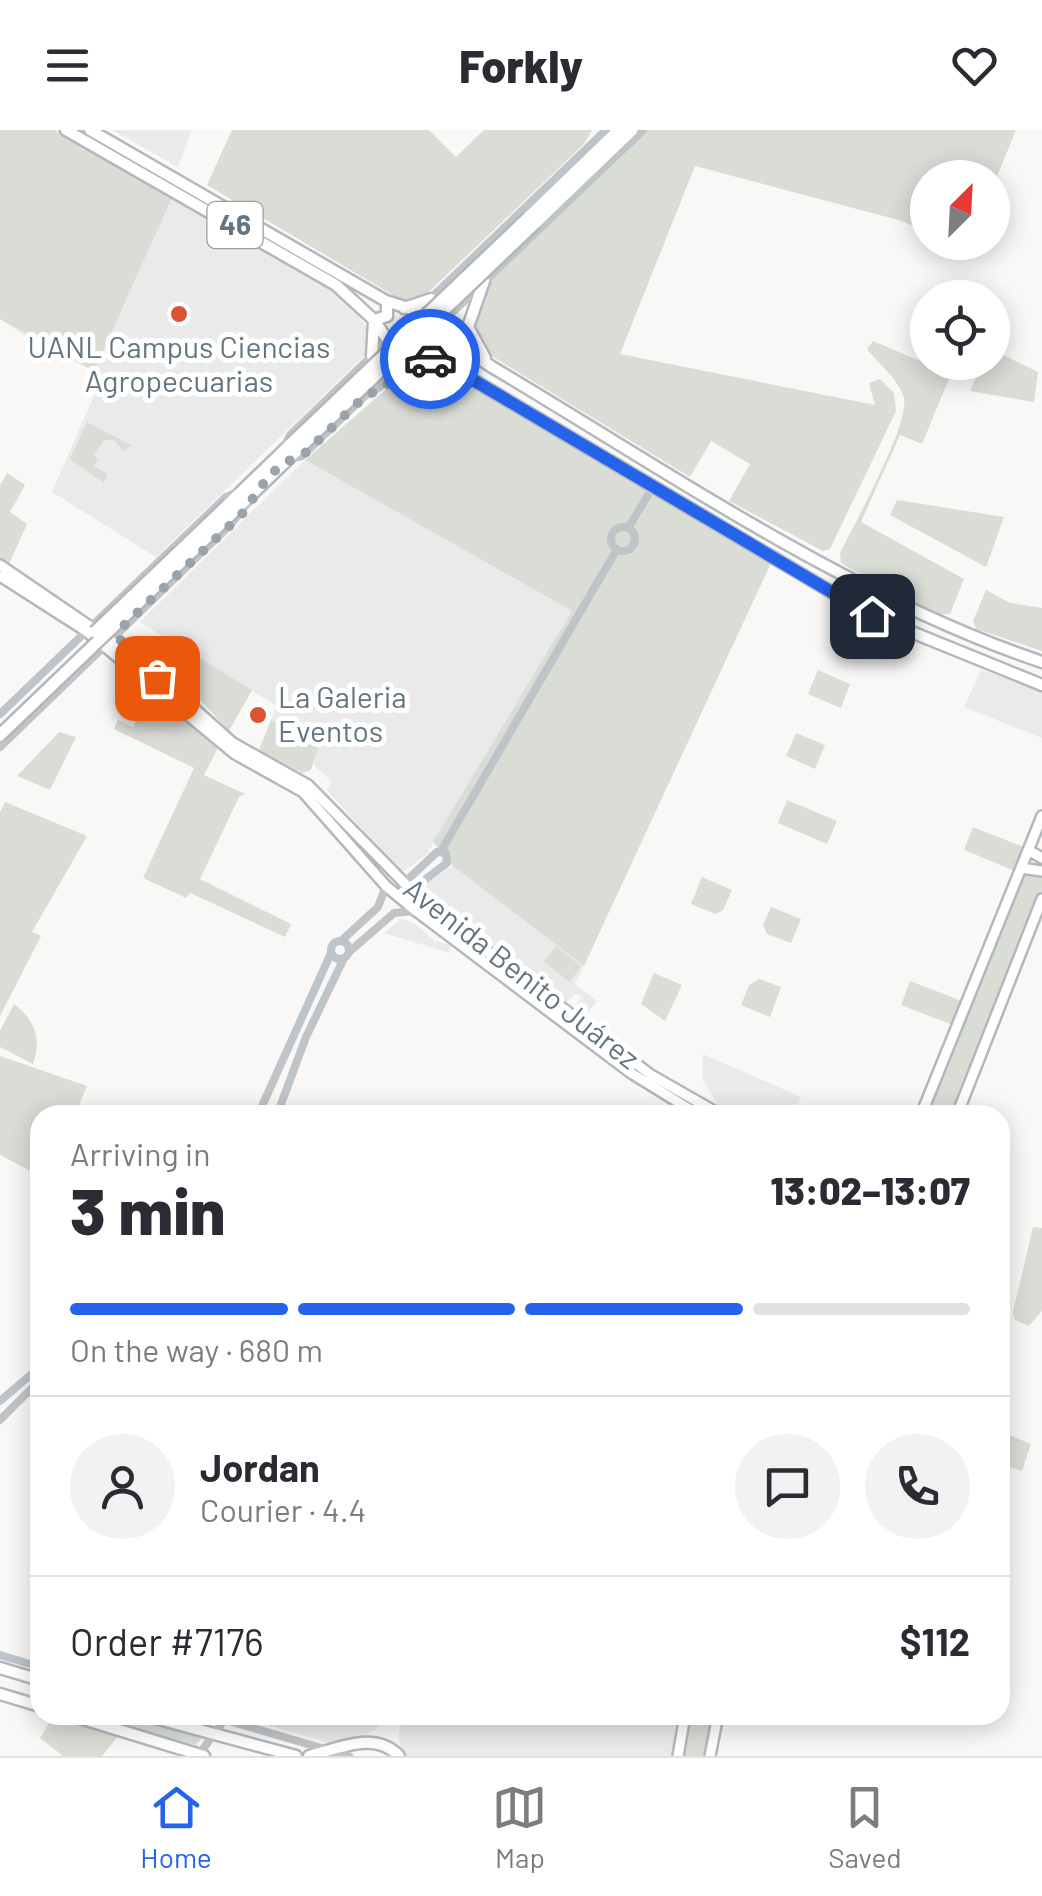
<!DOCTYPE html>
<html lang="en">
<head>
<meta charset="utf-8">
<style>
  body { margin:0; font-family:Barlow,sans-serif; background:#f2f2f3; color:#2b2b33; height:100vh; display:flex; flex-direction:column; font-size:38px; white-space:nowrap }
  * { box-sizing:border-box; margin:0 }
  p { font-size:32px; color:#7c7c81 }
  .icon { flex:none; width:55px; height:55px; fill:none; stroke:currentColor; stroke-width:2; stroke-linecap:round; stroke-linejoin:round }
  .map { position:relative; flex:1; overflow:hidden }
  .panel { position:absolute; left:30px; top:975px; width:980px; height:620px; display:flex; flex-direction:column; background:#fff; border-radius:30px; box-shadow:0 5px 25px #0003 }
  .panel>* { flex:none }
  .needle { width:65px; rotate:24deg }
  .buttons { position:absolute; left:910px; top:30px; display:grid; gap:20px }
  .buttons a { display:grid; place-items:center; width:100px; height:100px; border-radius:50%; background:#fff; box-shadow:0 5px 25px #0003; font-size:50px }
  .pin { position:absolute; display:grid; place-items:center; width:85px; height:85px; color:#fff; margin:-42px; border-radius:20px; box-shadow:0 5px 15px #0006 }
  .courier { position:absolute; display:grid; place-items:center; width:100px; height:100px; margin:-50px; border:8px solid #2563eb; border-radius:50%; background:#fff; color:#222; box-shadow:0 2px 12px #0007 }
  .summary em { font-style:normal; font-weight:800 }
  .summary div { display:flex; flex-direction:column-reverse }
  .summary { display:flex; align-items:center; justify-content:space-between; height:170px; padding:0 40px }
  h1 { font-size:65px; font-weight:800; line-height:75px }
  .bar { display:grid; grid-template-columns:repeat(4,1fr); gap:15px 10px; align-content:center; height:120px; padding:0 40px }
  .bar i { height:12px; border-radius:8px; background:#e1e1e2 }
  .bar .on { background:#2563eb }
  .bar p { grid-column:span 4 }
  .line { display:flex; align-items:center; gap:25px; padding:0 40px; border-top:2px solid #e1e1e2 }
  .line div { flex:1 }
  .round { display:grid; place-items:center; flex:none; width:105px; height:105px; border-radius:52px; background:#f2f2f3 }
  header { display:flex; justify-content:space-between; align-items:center; height:130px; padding:0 40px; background:#fff; font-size:45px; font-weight:800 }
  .menu { display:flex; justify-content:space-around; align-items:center; height:140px; border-top:2px solid #e1e1e2; background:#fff; font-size:28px; color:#7c7c81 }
  .menu a { display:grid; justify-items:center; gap:5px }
  .menu .on { color:#2563eb }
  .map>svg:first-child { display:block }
  .built { fill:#e9eae9 }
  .green { fill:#d9ddd6 }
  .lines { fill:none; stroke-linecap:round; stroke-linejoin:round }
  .secondary-casing { stroke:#b2b8bc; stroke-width:14 }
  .primary-casing { stroke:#b3b8bc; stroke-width:15 }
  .trunk-casing { stroke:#b3b7bb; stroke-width:16 }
  .tertiary { stroke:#bfc4c8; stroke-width:8 }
  .secondary { stroke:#fff; stroke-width:9 }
  .primary { stroke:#fff; stroke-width:10 }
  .trunk { stroke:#fff; stroke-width:11 }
  .trunk-bridge-casing { stroke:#b3b7bb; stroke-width:16; stroke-linecap:butt }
  .trunk-bridge { stroke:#fff; stroke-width:11 }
  .done { stroke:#99a3a9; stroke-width:10; stroke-dasharray:0 18 }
  .route { stroke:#2563eb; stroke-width:12 }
  .poi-dot { fill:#db5234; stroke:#fff; stroke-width:4 }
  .labels { text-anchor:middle; stroke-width:10; stroke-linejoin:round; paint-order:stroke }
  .shield { fill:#fff; stroke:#939ea6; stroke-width:2.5 }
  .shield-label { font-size:28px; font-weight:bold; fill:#657580 }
  .poi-label { font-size:30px; fill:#657580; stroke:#fff }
  .street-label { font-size:30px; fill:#657580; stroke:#fff }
</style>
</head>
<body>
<header><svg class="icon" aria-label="menu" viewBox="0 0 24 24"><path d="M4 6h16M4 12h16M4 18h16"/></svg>Forkly<svg class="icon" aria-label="heart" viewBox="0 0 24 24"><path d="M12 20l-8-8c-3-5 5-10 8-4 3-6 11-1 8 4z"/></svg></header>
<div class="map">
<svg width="1042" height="1626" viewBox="0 0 1042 1626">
  <rect width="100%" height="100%" fill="#f9f8f6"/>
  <path class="built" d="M 0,0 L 182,70 L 323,153 L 354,180 L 370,202 L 370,220 L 156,427 L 52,362 L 103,245 L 39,215 L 0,189 Z
    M 112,0 L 192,0 L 178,37 Z
    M 305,330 L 572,481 L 427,724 L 404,741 L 397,739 L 327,660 L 332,652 L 314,635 L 317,618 L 271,590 L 277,576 L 140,492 Z
    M 981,540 L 1042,560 L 1042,608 L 964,577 Z
    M 453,736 L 584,836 L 575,854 L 597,871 L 586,885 L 575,877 L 581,867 L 576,864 L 566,872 L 415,761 Z
    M 401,789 L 414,793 L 435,811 L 451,815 L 450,823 L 384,803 Z
    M 703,924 L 801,967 L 793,985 L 723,982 L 703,950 Z
    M 233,1585 L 386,1585 L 376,1600 L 336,1615 Z
    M 405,1585 L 679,1585 L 675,1592 L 673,1626 L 403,1626 L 398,1604 Z"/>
  <path class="green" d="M 0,0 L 54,0 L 174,63 L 94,241 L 0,189 Z
    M 232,0 L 429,0 L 456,27 L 484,0 L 592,0 L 584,14 L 413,177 L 207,55 Z
    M 646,0 L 1016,0 L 993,56 L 992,48 L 928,48 L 927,102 L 902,91 L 695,36 L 620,224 L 875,275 L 869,253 L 880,249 L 894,263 L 896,281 L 830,419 L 823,421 L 729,371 L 750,334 L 711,311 L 690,347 L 485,222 L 472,192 L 489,152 Z
    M 873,211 L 951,244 L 922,314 L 900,305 L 861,392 L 964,449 L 950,484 L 933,485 L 841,433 L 840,423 C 854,395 910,293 904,268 C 900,251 878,233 867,219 Z
    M 993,220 L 1038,242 L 1034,272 L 970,261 L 983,233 L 992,232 Z
    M 422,235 L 445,239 L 771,433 L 584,836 L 453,736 L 433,712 L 572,481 L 305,330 L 409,239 Z
    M 87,292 L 131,315 L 124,321 L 114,310 L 104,310 L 94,325 L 98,329 L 94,336 L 107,344 L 104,353 L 70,329 Z
    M 7,343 L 25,355 L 10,382 L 27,394 L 9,434 L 0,428 L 0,355 Z
    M 897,370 L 1004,387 L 986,437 L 890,385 Z
    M 986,460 L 1010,473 L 1042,478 L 1042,521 L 976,499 L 973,491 Z
    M 173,512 L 252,560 L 229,601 L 180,548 L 184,540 L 163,526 Z
    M 818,540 L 850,554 L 841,578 L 808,564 Z
    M 158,561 L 218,618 L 204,645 L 245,664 L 239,667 L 200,749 L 291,794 L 285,807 L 190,763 L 186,768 L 143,748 L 194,638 L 114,599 L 118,590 L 133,597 L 144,570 Z
    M 271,590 L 318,618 L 311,640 L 302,643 L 259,620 Z
    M 59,602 L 76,607 L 50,660 L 17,646 Z
    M 796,603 L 825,615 L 815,639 L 786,626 Z
    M 787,670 L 837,691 L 827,714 L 778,693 Z
    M 5,672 L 87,706 L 32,802 L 41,806 L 0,886 L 0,682 Z
    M 973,697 L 1024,717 L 1015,741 L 964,720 Z
    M 1025,737 L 1042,742 L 1042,761 L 953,985 L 926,985 Z
    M 702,747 L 732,760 L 723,780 L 715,784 L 691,774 Z
    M 771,777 L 801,789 L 791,813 L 767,804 L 763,795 Z
    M 556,816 L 581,836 L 570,852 L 544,832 Z
    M 654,843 L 682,855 L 665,891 L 641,874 Z
    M 759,849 L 781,857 L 770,887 L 741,875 L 749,855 Z
    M 910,851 L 962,871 L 953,895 L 901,875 Z
    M 14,874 C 35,890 42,909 33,934 L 0,917 L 0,901 Z
    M 0,926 L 87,956 L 75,985 L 40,985 L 40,1046 L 0,1025 Z
    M 1033,1097 L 1042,1098 L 1042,1181 L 1029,1196 L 1015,1190 L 1013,1182 Z
    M 1009,1305 L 1031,1314 L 1022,1341 L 1000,1334 L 1000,1313 Z
    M 54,1585 L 120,1604 L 102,1626 L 63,1626 L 40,1608 Z
    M 85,1585 L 137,1585 L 203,1606 L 196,1615 Z
    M 690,1585 L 714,1585 L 705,1626 L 682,1626 Z"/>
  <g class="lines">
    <g class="secondary-casing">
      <path id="secondary" d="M 0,435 L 142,532 L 233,613 L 308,655 L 425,774 L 651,945 L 721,985
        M 0,446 L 86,501 L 235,624 L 303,662 L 386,756 L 416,781 L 631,943 L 699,985
        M 1028,720 L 1042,728
        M 1021,738 L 1042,741
        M 921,985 L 1042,686
        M 957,985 L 1042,769
        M 678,1626 L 685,1585
        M 710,1626 L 718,1585"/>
    </g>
    <g class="primary-casing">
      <path id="primary" d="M 66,0 L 336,155 L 374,190 L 391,215 L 436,228 L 872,486 L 1042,555
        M 90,0 L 386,171 L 433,186 L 456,213 L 492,237 C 667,341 849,467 1042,532
        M 484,151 L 468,197 L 485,228
        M 404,178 L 431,169
        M 372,226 L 374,190 L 387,186 L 387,172
        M 436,228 L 432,220 L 435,211 L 455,213
        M 388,243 L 430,229
        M 0,1538 L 40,1550
        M 0,1564 L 40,1576
        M 70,1585 L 204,1626
        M 144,1585 L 296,1626
        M 309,1626 C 338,1619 375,1600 399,1626"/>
    </g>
    <g class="trunk-casing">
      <path id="trunk" d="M 529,87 L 619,0
        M 535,93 L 632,0
        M 229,374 L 291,314
        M 235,380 L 297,320"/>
    </g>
    <path class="tertiary" d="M 429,170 L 606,0
      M 370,264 L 403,239
      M 283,319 L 290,305 L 419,180
      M 293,328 L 302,326 L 643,0
      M611 409a12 12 0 1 1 24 0a12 12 0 1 1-24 0Z
      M 628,398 L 653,357
      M 0,584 L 226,367 L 236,363
      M 0,617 L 232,393 L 252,367
      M 441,721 L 617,419
      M 403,754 L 437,722 L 446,723 L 447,733 L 410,761
      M331 820a9 9 0 1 1 18 0a9 9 0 1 1-18 0Z
      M 341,811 L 378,777 L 386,756
      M 349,822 L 394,783 L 414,781
      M 258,985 L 331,823
      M 277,985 L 306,907 L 344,828
      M 0,1271 L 40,1237
      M 0,1290 L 40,1250
      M 0,1525 L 40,1537
      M 208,1585 L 349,1626
      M 198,1626 L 224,1590"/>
    <use href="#secondary" class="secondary"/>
    <use href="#primary" class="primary"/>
    <use href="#trunk" class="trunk"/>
    <g class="trunk-bridge-casing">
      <path id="trunk-bridge" d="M 291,314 L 529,87
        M 297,320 L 535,93
        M 95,502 L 229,374
        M 0,605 L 235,380"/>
    </g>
    <use href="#trunk-bridge" class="trunk-bridge"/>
  </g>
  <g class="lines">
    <path class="done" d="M 157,548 L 122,518 L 119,500 L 242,384 C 259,361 272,333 302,326 L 366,265 C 390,258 404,237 430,229"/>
    <path class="route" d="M 430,229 L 436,228 L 872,486"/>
  </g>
  <g class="poi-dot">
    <circle cx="179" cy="184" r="10"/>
    <circle cx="258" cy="585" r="10"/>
  </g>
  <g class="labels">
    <rect class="shield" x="207.5" y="72" width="55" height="46" rx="8"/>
    <g class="shield-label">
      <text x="235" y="105">46</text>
    </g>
    <g class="poi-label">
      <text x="179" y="228">UANL Campus Ciencias<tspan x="179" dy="34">Agropecuarias</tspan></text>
      <text x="278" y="578" text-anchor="start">La Galeria<tspan x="278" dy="34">Eventos</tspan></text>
    </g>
    <g class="street-label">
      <text transform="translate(521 844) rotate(38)" y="10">Avenida Benito Juárez</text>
    </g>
  </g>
</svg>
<div class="buttons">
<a><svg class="needle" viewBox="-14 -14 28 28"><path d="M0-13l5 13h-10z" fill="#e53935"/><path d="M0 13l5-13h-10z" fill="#7c7c81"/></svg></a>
<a><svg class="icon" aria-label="locate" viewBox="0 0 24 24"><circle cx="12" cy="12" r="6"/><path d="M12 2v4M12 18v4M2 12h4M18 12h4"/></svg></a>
</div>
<div class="pin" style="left:157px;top:548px;background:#ea580c"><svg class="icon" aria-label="bag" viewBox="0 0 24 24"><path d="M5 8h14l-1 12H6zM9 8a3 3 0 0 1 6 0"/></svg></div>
<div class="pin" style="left:872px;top:486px;background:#1f2937"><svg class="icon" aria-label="home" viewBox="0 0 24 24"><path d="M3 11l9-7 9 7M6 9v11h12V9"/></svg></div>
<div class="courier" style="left:430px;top:229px"><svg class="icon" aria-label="car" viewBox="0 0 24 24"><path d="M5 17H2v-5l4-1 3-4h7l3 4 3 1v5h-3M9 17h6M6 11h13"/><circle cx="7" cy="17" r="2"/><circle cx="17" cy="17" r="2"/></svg></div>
<section class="panel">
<div class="summary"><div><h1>3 min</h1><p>Arriving in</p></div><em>13:02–13:07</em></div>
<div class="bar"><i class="on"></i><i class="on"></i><i class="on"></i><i></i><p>On the way · 680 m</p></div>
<div class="line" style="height:180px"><a class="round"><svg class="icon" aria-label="person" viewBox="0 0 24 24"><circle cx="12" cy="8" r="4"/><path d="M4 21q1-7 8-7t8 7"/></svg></a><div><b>Jordan</b><p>Courier · 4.4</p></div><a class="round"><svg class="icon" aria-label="chat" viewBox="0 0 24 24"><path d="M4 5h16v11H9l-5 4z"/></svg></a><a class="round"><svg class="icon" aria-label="phone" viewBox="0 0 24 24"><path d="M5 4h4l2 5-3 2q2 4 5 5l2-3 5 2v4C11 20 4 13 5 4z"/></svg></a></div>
<div class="line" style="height:130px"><div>Order #7176</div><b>$112</b></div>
</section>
</div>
<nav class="menu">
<a class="on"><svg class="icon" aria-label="home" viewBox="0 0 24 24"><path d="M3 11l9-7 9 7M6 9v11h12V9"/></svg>Home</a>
<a><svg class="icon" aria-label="map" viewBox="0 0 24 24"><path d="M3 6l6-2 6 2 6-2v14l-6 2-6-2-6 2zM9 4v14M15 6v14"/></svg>Map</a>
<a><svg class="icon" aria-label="saved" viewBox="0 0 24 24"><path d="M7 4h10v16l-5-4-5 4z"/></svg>Saved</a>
</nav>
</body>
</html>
